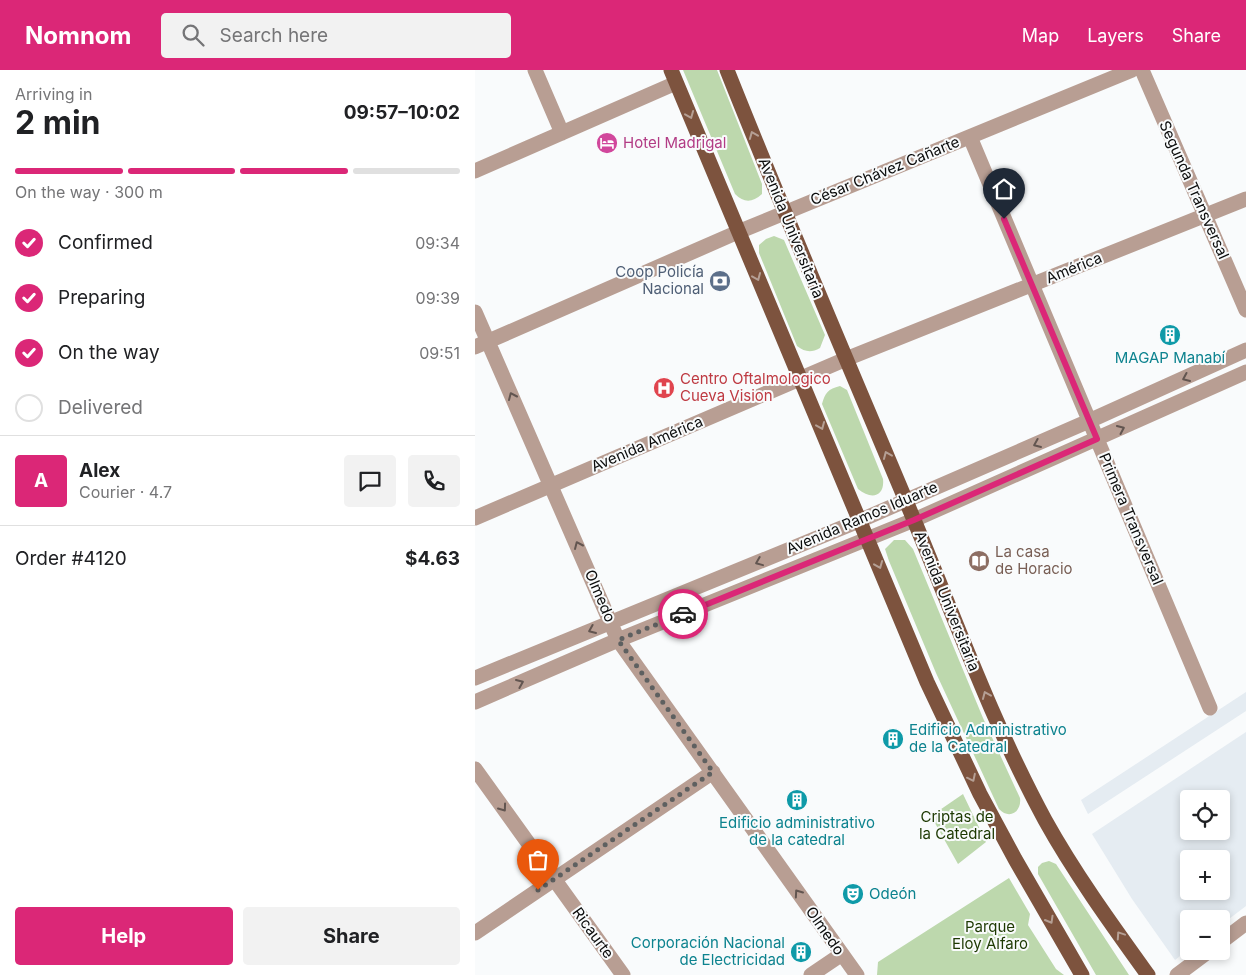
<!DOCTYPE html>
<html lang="en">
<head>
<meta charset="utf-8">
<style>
  body { margin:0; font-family:Inter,sans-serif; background:#f2f2f2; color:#202124; height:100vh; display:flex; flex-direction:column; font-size:19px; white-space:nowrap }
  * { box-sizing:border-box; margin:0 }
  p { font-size:16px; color:#757577 }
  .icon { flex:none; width:28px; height:28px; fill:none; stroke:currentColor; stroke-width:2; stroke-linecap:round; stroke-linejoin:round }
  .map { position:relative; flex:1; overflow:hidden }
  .sheet { display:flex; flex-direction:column; background:#fff; width:475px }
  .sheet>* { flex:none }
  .fabs { position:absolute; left:705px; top:720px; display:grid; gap:10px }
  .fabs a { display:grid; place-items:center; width:50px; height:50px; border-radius:5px; background:#fff; box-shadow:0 2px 8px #0003; font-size:25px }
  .pin { position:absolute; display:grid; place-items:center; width:42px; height:42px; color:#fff; margin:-51px -21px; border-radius:50% 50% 50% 0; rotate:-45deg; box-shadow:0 0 5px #0007 }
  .pin .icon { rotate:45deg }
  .courier { position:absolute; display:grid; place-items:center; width:50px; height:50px; margin:-25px; border:4px solid #db2777; border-radius:50%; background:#fff; color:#222; box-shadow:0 1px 6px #0007 }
  .headline em { font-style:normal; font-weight:700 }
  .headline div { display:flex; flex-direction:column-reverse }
  .headline { display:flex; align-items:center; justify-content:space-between; height:85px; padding:0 15px }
  h1 { font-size:32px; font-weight:700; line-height:38px }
  .bar { display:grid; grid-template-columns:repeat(4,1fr); gap:8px 5px; align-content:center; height:60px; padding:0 15px }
  .bar i { height:6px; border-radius:4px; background:#e0e0e0 }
  .bar .current { background:#db2777 }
  .bar p { grid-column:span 4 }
  .line { display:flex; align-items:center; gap:12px; padding:0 15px; border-top:1px solid #e0e0e0 }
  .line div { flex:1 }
  .round { display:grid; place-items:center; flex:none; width:52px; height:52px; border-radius:5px; background:#f2f2f2 }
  ol { padding:0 15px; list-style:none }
  li { display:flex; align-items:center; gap:15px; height:55px }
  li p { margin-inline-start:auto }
  li .icon { padding:5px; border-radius:50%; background:#db2777; color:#fff; stroke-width:4 }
  li:last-child { color:#757577 }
  li i { width:28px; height:28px; border:2px solid #e0e0e0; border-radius:50% }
  .button { display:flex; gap:10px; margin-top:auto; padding:10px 15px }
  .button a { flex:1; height:58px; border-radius:5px; background:#db2777; color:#fff; font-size:20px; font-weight:700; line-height:58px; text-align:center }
  .button a+a { background:#f2f2f2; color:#202124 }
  header { display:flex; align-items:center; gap:30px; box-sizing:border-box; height:70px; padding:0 25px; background:#db2777; color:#fff }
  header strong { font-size:24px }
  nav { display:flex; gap:28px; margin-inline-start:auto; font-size:18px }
  .search { width:350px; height:45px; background:#f2f2f2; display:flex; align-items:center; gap:12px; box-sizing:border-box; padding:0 18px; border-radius:5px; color:#757577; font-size:19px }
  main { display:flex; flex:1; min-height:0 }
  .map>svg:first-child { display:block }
  .built { fill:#e5ecf2; fill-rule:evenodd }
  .green { fill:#bdd8ad }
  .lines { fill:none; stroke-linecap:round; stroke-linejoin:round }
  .minor { stroke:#b89e93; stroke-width:15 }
  .major { stroke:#7d533e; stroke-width:15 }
  .oneway { stroke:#b59f94 }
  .oneway2 { stroke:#625550 }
  .done { stroke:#5e6060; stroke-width:5; stroke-dasharray:0 9 }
  .route { stroke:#db2777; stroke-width:6 }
  .labels { text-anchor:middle; stroke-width:4; stroke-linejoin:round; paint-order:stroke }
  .hotel-label { font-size:15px; fill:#b23c85; stroke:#f9fbfc; text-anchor:start }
  .street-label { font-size:15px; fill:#0b0c0c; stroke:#f9fbfc }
  .service-label { font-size:15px; fill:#4e5e75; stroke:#f9fbfc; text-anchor:end }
  .culture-label { font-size:15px; fill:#0d838f; stroke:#f9fbfc }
  .health-label { font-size:15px; fill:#be3a42; stroke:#f9fbfc; text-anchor:start }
  .education-label { font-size:15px; fill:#785e54; stroke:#f9fbfc; text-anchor:start }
  .park-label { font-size:15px; fill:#1d3902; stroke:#f9fbfc }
</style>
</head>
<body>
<header>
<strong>Nomnom</strong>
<div class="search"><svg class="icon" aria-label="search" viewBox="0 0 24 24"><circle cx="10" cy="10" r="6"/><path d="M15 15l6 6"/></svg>Search here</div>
<nav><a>Map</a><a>Layers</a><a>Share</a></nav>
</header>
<main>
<section class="sheet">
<div class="headline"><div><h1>2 min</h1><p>Arriving in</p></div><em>09:57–10:02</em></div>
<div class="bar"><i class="current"></i><i class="current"></i><i class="current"></i><i></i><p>On the way · 300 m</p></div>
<ol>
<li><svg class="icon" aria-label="check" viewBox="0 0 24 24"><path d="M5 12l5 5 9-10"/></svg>Confirmed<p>09:34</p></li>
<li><svg class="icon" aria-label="check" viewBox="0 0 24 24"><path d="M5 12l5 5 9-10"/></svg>Preparing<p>09:39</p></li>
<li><svg class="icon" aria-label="check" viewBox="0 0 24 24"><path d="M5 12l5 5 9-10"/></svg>On the way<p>09:51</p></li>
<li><i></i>Delivered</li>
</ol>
<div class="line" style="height:90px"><b class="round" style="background:#db2777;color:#fff">A</b><div><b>Alex</b><p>Courier · 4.7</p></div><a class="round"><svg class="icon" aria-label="chat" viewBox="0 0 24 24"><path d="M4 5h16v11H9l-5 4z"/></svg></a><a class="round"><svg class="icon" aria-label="phone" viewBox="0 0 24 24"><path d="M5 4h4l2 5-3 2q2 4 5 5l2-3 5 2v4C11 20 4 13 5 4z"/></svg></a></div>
<div class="line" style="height:65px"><div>Order #4120</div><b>$4.63</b></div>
<div class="button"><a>Help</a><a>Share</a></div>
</section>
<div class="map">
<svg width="771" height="905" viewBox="0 0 771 905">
  <rect width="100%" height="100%" fill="#f9fbfc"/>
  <path class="built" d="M 771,622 L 771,641 L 613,744 L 606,730 Z
    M 771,662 L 771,836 L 746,855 L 746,849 L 714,849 L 714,879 L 700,890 L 657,829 L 617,764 ZM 714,729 L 746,729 L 746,761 L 714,761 ZM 714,789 L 746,789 L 746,821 L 714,821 Z"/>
  <path class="green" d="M 208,0 L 242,0 L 287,114 L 287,124 C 277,133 269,133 260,124 Z
    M 299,166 L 309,170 L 350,265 L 345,278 C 336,283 330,282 322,276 L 284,183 L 284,175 L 291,169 Z
    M 365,316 L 372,320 L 408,409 C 410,427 396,430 383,419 L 347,334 C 350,323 353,319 365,316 Z
    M 419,470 L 430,470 L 438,479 L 508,648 L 545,728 C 547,742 534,750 524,739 L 461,603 L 414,491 L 410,479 Z
    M 488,724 L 511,772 L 483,794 L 456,746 Z
    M 574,791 L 581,794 L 654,905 L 621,905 L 563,804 L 563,797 L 567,793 Z
    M 534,808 L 555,844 L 553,855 L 581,899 L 589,905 L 402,905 L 403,892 Z"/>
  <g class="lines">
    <path class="minor" d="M 60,0 L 87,63
      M 667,0 L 771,240
      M 495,67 L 735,638
      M 0,101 L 201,13
      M 0,242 L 143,570 L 382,905
      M 0,277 L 263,162 L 657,0
      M 0,448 L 371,289 L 771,129
      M 0,608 L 386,450 L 614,351 L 771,280
      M 0,632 L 143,570 L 439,450 L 771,302
      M 0,699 L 148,905
      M 0,863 L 238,702
      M 746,872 L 771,853
      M 336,905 L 367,884
      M 702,905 L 734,881"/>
    <path class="major" d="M 196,0 L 452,612 L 505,724 L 540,789 L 607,905
      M 252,0 C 312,151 376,300 439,450 C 481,551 518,654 570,750 C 600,804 637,855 673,905"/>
  </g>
  <defs><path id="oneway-chevron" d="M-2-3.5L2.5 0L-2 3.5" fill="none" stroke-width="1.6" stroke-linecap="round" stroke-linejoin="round" transform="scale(1.25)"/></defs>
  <g class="oneway">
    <use href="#oneway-chevron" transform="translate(215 45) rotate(68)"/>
    <use href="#oneway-chevron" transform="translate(278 65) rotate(-112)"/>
    <use href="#oneway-chevron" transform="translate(282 207) rotate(67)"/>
    <use href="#oneway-chevron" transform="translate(346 356) rotate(67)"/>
    <use href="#oneway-chevron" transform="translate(412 385) rotate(-113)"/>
    <use href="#oneway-chevron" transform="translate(404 495) rotate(68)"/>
    <use href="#oneway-chevron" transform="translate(511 625) rotate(-113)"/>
    <use href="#oneway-chevron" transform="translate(497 708) rotate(64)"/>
    <use href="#oneway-chevron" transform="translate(575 850) rotate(60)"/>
    <use href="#oneway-chevron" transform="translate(645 865) rotate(-124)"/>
  </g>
  <g class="oneway2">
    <use href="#oneway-chevron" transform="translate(711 308) rotate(156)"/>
    <use href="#oneway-chevron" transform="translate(37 326) rotate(-114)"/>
    <use href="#oneway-chevron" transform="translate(646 359) rotate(-24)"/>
    <use href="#oneway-chevron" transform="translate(562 374) rotate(157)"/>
    <use href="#oneway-chevron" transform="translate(103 475) rotate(-114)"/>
    <use href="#oneway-chevron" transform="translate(284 492) rotate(158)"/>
    <use href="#oneway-chevron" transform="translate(117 560) rotate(157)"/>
    <use href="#oneway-chevron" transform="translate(45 613) rotate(-23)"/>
    <use href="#oneway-chevron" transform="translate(28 738) rotate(54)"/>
    <use href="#oneway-chevron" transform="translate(323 823) rotate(-125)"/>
  </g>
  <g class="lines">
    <path class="done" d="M 63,820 L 238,702 L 143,570 L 208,544"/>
    <path class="route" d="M 208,544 L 439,450 L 622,369 L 529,149"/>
  </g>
  <defs>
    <g id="hotel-disc" transform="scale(1.125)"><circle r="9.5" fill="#d1479c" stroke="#f9fbfc"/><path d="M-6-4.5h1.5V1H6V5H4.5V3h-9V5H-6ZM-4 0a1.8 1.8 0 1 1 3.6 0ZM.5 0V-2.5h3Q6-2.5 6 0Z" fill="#fff"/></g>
    <g id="bank-disc" transform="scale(1.125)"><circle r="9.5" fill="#5c6f8a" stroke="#f9fbfc"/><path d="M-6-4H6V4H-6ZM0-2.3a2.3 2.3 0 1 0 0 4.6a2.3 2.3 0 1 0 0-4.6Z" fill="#fff"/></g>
    <g id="building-disc" transform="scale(1.125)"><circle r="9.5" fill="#0f9aa8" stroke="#f9fbfc"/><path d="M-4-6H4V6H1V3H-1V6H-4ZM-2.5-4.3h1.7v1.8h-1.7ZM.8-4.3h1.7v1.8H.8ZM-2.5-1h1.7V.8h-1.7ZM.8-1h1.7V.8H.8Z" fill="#fff"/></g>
    <g id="hospital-disc" transform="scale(1.125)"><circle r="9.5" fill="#e0444e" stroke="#f9fbfc"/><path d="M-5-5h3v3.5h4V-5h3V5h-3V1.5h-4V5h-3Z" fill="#fff"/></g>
    <g id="library-disc" transform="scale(1.125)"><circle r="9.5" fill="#8d6e63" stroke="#f9fbfc"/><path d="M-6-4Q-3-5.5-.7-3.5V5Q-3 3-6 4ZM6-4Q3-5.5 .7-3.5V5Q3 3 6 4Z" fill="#fff"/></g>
    <g id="theatre-disc" transform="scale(1.125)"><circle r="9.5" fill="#0f9aa8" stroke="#f9fbfc"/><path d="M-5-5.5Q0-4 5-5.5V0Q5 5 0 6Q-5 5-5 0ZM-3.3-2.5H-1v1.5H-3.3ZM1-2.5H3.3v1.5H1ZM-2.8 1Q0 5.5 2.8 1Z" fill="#fff"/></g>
  </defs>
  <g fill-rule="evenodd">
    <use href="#hotel-disc" x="132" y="73"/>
    <use href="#bank-disc" x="245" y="211"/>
    <use href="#building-disc" x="695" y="265"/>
    <use href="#hospital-disc" x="189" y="318"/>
    <use href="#library-disc" x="504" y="491"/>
    <use href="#building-disc" x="418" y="669"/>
    <use href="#building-disc" x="322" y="730"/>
    <use href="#theatre-disc" x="378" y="824"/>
    <use href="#building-disc" x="326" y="882"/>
  </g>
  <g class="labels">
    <g class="hotel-label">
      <text x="148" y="78">Hotel Madrigal</text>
    </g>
    <g class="street-label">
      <text transform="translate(410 101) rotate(-22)" y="5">César Chávez Cañarte</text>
      <text transform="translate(719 120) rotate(66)" y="5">Segunda Transversal</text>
      <text transform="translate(316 158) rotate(68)" y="5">Avenida Universitaria</text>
      <text transform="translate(599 198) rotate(-22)" y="5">América</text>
      <text transform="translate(172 374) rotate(-23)" y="5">Avenida América</text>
      <text transform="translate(387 448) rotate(-23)" y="5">Avenida Ramos Iduarte</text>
      <text transform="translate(656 449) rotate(67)" y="5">Primera Transversal</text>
      <text transform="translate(125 526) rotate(67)" y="5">Olmedo</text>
      <text transform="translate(472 531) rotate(68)" y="5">Avenida Universitaria</text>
      <text transform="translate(350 861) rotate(55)" y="5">Olmedo</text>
      <text transform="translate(118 863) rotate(54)" y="5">Ricaurte</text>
    </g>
    <g class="service-label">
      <text x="229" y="207">Coop Policía<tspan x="229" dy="17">Nacional</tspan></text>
    </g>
    <g class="culture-label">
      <text x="695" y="293">MAGAP Manabí</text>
      <text x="434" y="665" text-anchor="start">Edificio Administrativo<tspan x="434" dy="17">de la Catedral</tspan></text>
      <text x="322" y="758">Edificio administrativo<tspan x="322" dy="17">de la catedral</tspan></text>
      <text x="394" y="829" text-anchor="start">Odeón</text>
      <text x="310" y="878" text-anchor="end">Corporación Nacional<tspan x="310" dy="17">de Electricidad</tspan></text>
    </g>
    <g class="health-label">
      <text x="205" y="314">Centro Oftalmologico<tspan x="205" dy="17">Cueva Vision</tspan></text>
    </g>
    <g class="education-label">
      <text x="520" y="487">La casa<tspan x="520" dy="17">de Horacio</tspan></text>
    </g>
    <g class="park-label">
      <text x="482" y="752">Criptas de<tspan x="482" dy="17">la Catedral</tspan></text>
      <text x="515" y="862">Parque<tspan x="515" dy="17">Eloy Alfaro</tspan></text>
    </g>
  </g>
</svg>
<div class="fabs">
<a><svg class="icon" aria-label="locate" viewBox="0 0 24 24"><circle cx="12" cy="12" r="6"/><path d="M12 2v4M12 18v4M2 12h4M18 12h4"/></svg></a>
<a>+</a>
<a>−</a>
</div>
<div class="pin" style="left:63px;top:820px;background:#ea580c"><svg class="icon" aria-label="bag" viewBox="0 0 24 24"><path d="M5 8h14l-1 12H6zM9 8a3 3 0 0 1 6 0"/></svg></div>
<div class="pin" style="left:529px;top:149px;background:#1f2937"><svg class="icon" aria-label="home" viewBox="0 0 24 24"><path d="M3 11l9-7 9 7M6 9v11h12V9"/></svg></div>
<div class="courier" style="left:208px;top:544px"><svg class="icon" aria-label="car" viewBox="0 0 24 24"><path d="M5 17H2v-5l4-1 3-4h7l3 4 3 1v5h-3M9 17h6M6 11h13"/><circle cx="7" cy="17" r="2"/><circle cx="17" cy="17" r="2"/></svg></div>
</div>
</main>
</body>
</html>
